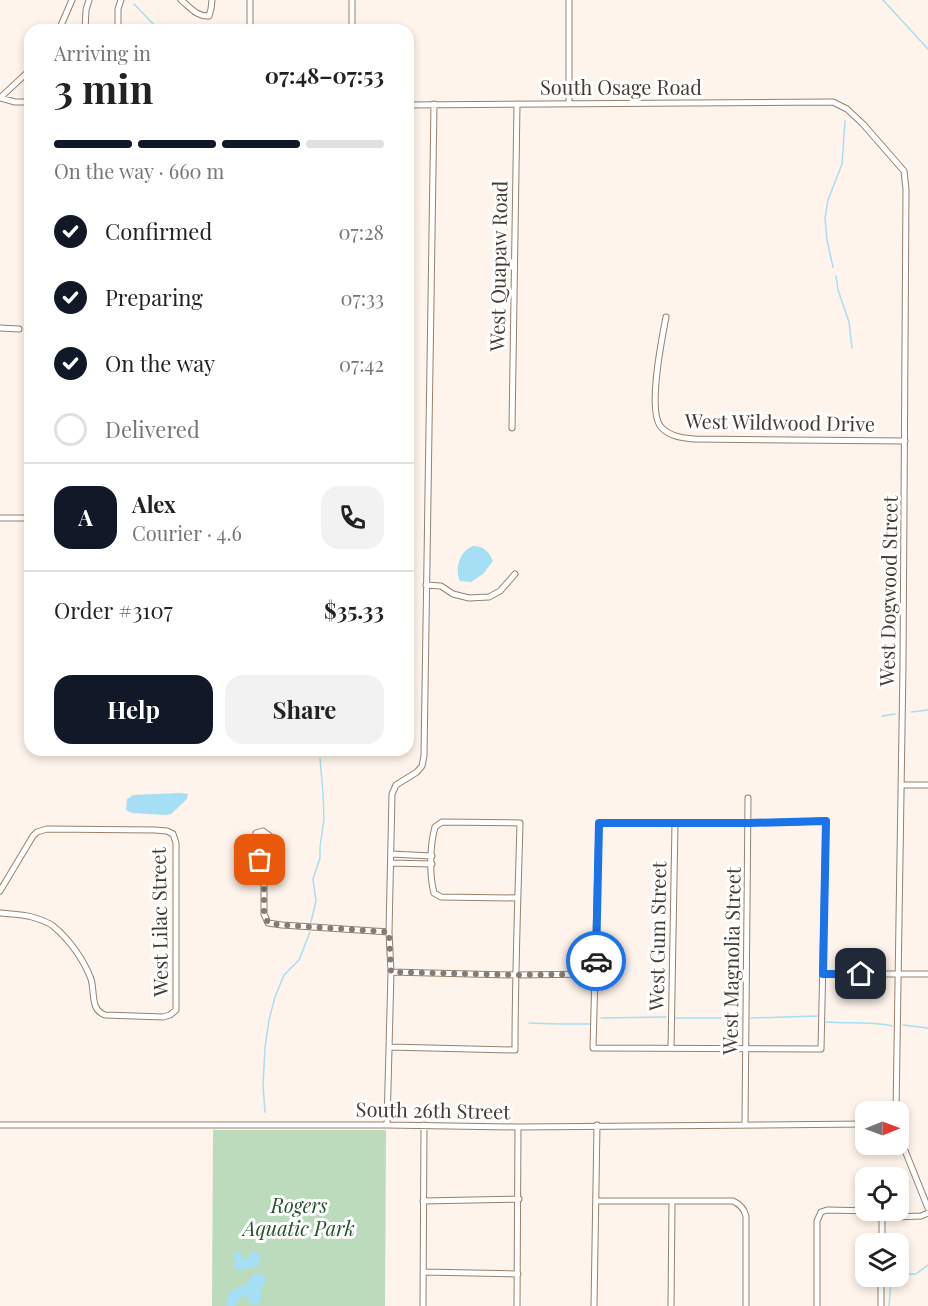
<!DOCTYPE html>
<html lang="en">
<head>
<meta charset="utf-8">
<style>
  body { margin:0; font-family:"Playfair Display",serif; background:#f2f2f2; color:#222; height:100vh; display:flex; flex-direction:column; font-size:22px; white-space:nowrap }
  * { box-sizing:border-box; margin:0 }
  p { font-size:20px; color:#767676 }
  .icon { flex:none; width:33px; height:33px; fill:none; stroke:currentColor; stroke-width:2; stroke-linecap:round; stroke-linejoin:round }
  .map { position:relative; flex:1; overflow:hidden }
  .details { position:absolute; left:24px; top:24px; width:390px; height:732px; display:flex; flex-direction:column; background:#fff; border-radius:18px; box-shadow:0 3px 9px #0003 }
  .details>* { flex:none }
  .needle { width:39px; rotate:89deg }
  .buttons { position:absolute; left:855px; top:1101px; display:grid; gap:12px }
  .buttons a { display:grid; place-items:center; width:54px; height:54px; border-radius:12px; background:#fff; box-shadow:0 3px 9px #0003; font-size:30px }
  .pin { position:absolute; display:grid; place-items:center; width:51px; height:51px; color:#fff; margin:-26px; border-radius:12px; box-shadow:0 3px 9px #0006 }
  .courier { position:absolute; display:grid; place-items:center; width:60px; height:60px; margin:-30px; border:4px solid #1a73e8; border-radius:50%; background:#fff; color:#222; box-shadow:0 2px 8px #0007 }
  .headline em { font-style:normal; font-weight:700 }
  .headline div { display:flex; flex-direction:column-reverse }
  .headline { display:flex; align-items:center; justify-content:space-between; height:102px; padding:0 30px }
  h1 { font-size:39px; font-weight:700; line-height:45px }
  .bar { display:grid; grid-template-columns:repeat(4,1fr); gap:9px 6px; align-content:center; height:72px; padding:0 30px }
  .bar i { height:8px; border-radius:4px; background:#e0e0e0 }
  .bar .on { background:#111827 }
  .bar p { grid-column:span 4 }
  .line { display:flex; align-items:center; gap:15px; padding:0 30px; border-top:2px solid #e0e0e0 }
  .line div { flex:1 }
  .round { display:grid; place-items:center; flex:none; width:63px; height:63px; border-radius:18px; background:#f2f2f2 }
  ol { padding:0 30px; list-style:none }
  li { display:flex; align-items:center; gap:18px; height:66px }
  li p { margin-inline-start:auto }
  li .icon { padding:6px; border-radius:50%; background:#111827; color:#fff; stroke-width:4 }
  li:last-child { color:#767676 }
  li i { width:33px; height:33px; border:3px solid #e0e0e0; border-radius:50% }
  .action { display:flex; gap:12px; margin-top:auto; padding:12px 30px }
  .action a { flex:1; height:69px; border-radius:18px; background:#111827; color:#fff; font-size:24px; font-weight:700; line-height:69px; text-align:center }
  .action a+a { background:#f2f2f2; color:#222 }
  .map>svg:first-child { display:block }
  .green { fill:#bcdbbc }
  .water { fill:#a6def3 }
  .lines { fill:none; stroke-linecap:round; stroke-linejoin:round }
  .stream { stroke:#a6def3; stroke-width:1.5 }
  .minor-casing { stroke:#98806c; stroke-width:7 }
  .minor { stroke:#fff; stroke-width:5 }
  .done { stroke:#857b72; stroke-width:6; stroke-dasharray:0 10.8 }
  .route { stroke:#1a73e8; stroke-width:8 }
  .labels { text-anchor:middle; stroke-width:6; stroke-linejoin:round; paint-order:stroke }
  .street-label { font-size:20px; fill:#443a31; stroke:#fff }
  .park-label { font-size:20px; font-style:italic; fill:#225627; stroke:#fff }
</style>
</head>
<body>
<div class="map">
<svg width="928" height="1306" viewBox="0 0 928 1306">
  <rect width="100%" height="100%" fill="#fef4eb"/>
  <path class="green" d="M 213,1130 L 386,1130 L 385,1306 L 212,1306 Z"/>
  <path class="water" d="M 473,546 C 484,546 489,552 493,561 L 483,574 L 471,582 L 460,581 C 454,568 460,551 473,546 Z
    M 180,793 L 188,794 L 187,799 L 171,814 L 166,815 L 132,813 L 126,810 L 127,799 L 133,795 Z
    M 253,1250 L 259,1254 L 260,1265 L 247,1269 L 244,1268 L 240,1271 L 233,1268 L 233,1265 L 237,1264 L 236,1261 L 233,1258 L 236,1252 L 241,1252 L 241,1258 L 243,1259 L 246,1259 Z
    M 257,1273 L 262,1274 L 265,1278 L 265,1283 L 261,1288 L 261,1300 L 258,1305 L 252,1305 L 248,1298 L 244,1296 L 240,1297 L 236,1306 L 227,1306 C 224,1289 235,1291 245,1284 C 250,1280 251,1276 257,1273 Z"/>
  <g class="lines">
    <path class="stream" d="M 883,0 L 928,49
      M 134,4 L 159,30
      M 833,267 L 827,240 L 825,218 L 828,200 L 842,164 L 845,121
      M 836,276 L 838,290 L 849,322 L 852,348
      M 911,712 L 928,710
      M 882,716 L 895,714
      M 320,751 L 320,750
      M 311,922 L 316,901 L 313,879 L 320,858 L 320,847 L 324,819 L 323,793 L 320,759
      M 601,1018 L 666,1017
      M 676,1018 L 741,1018
      M 751,1018 L 817,1016
      M 826,1022 C 848,1024 870,1021 892,1026
      M 529,1023 L 558,1024 L 591,1024
      M 903,1025 L 928,1028
      M 265,1112 L 263,1085 L 265,1047 L 269,1020 L 275,997 L 284,975 L 299,960 L 310,932
      M 898,1274 L 916,1274 L 928,1265
      M 889,1306 L 891,1281 L 892,1276"/>
    <g class="minor-casing">
      <path id="minor" d="M 181,0 C 190,7 197,17 209,16 L 211,9 L 212,0
        M 352,0 L 352,30
        M 59,30 L 72,0
        M 85,30 L 86,10 L 89,0
        M 118,30 L 118,9 L 121,0
        M 250,30 L 250,0
        M 0,98 L 30,70
        M 0,98 L 15,102 L 30,102
        M 569,104 L 569,0
        M 408,105 L 833,102 L 847,109 L 863,124 L 904,171 L 906,189 L 903,665 L 896,1112
        M 666,317 C 662,338 647,411 661,427 C 670,437 683,438 695,439 L 905,441
        M 0,328 L 19,329
        M 512,428 L 517,104
        M 0,518 L 30,518
        M 426,585 L 441,586 L 453,594 L 469,598 L 489,597 L 500,591 L 515,574
        M 901,785 L 928,785
        M 826,821 L 821,1049 L 593,1048 L 599,823 L 749,823 Z
        M 391,854 L 432,856
        M 264,861 C 254,856 253,843 256,833 L 263,831 L 270,836 L 270,848 L 264,861 L 264,914 L 268,923 L 282,925 L 389,932
        M 391,863 L 432,864
        M 0,891 L 33,836 L 37,832 L 47,829 L 155,830 L 167,831 L 173,834 L 176,843 L 176,1010 L 170,1015 L 163,1017 L 105,1015 C 90,1010 95,992 91,979 C 84,960 69,939 53,926 C 48,922 39,919 32,917 C 22,914 10,914 0,913
        M 391,972 L 515,975 L 596,974
        M 823,974 L 928,974
        M 389,1047 L 515,1050 C 515,974 518,898 520,823 L 442,822 L 435,827 C 430,845 429,874 434,893 L 441,897 L 518,898
        M 671,1048 L 675,823
        M 745,1124 L 748,798
        M 0,1125 L 387,1125 L 518,1127 L 866,1124
        M 387,1125 L 391,972 L 389,932 L 392,794 L 396,785 L 417,772 L 422,766 L 424,756 L 434,104
        M 898,1133 L 928,1208
        M 423,1201 L 519,1199
        M 596,1201 L 733,1201 C 740,1204 744,1208 746,1216 L 746,1306
        M 882,1244 L 882,1215
        M 423,1272 L 518,1274
        M 423,1306 L 424,1125
        M 517,1306 L 518,1127
        M 594,1306 L 597,1125
        M 671,1306 L 672,1202
        M 817,1306 L 817,1221 L 821,1212 L 827,1210 L 874,1211 L 882,1215 L 895,1217 L 921,1216 L 928,1213
        M 881,1306 L 881,1276"/>
    </g>
    <use href="#minor" class="minor"/>
  </g>
  <g class="lines">
    <path class="done" d="M 260,860 L 264,861 L 264,914 L 268,923 L 282,925 L 389,932 L 391,972 L 515,975 L 596,974 L 596,961"/>
    <path class="route" d="M 596,961 L 599,823 L 749,823 L 826,821 L 823,974 L 861,974"/>
  </g>
  <g class="labels">
    <g class="street-label">
      <text x="621" y="95">South Osage Road</text>
      <text transform="translate(499 266) rotate(-89)" y="7">West Quapaw Road</text>
      <text transform="translate(780 423) rotate(1)" y="7">West Wildwood Drive</text>
      <text transform="translate(889 591) rotate(-89)" y="7">West Dogwood Street</text>
      <text transform="translate(160 922) rotate(-91)" y="7">West Lilac Street</text>
      <text transform="translate(658 936) rotate(-89)" y="7">West Gum Street</text>
      <text transform="translate(732 961) rotate(-89)" y="7">West Magnolia Street</text>
      <text transform="translate(433 1111) rotate(1)" y="7">South 26th Street</text>
    </g>
    <g class="park-label">
      <text x="299" y="1213">Rogers<tspan x="299" dy="23">Aquatic Park</tspan></text>
    </g>
  </g>
</svg>
<div class="buttons">
<a><svg class="needle" viewBox="-14 -14 28 28"><path d="M0-13l5 13h-10z" fill="#e53935"/><path d="M0 13l5-13h-10z" fill="#767676"/></svg></a>
<a><svg class="icon" aria-label="locate" viewBox="0 0 24 24"><circle cx="12" cy="12" r="6"/><path d="M12 2v4M12 18v4M2 12h4M18 12h4"/></svg></a>
<a><svg class="icon" aria-label="layers" viewBox="0 0 24 24"><path d="M12 4l9 5-9 5-9-5zM3 14l9 5 9-5"/></svg></a>
</div>
<div class="pin" style="left:260px;top:860px;background:#ea580c"><svg class="icon" aria-label="bag" viewBox="0 0 24 24"><path d="M5 8h14l-1 12H6zM9 8a3 3 0 0 1 6 0"/></svg></div>
<div class="pin" style="left:861px;top:974px;background:#1f2937"><svg class="icon" aria-label="home" viewBox="0 0 24 24"><path d="M3 11l9-7 9 7M6 9v11h12V9"/></svg></div>
<div class="courier" style="left:596px;top:961px"><svg class="icon" aria-label="car" viewBox="0 0 24 24"><path d="M5 17H2v-5l4-1 3-4h7l3 4 3 1v5h-3M9 17h6M6 11h13"/><circle cx="7" cy="17" r="2"/><circle cx="17" cy="17" r="2"/></svg></div>
<section class="details">
<div class="headline"><div><h1>3 min</h1><p>Arriving in</p></div><em>07:48–07:53</em></div>
<div class="bar"><i class="on"></i><i class="on"></i><i class="on"></i><i></i><p>On the way · 660 m</p></div>
<ol>
<li><svg class="icon" aria-label="check" viewBox="0 0 24 24"><path d="M5 12l5 5 9-10"/></svg>Confirmed<p>07:28</p></li>
<li><svg class="icon" aria-label="check" viewBox="0 0 24 24"><path d="M5 12l5 5 9-10"/></svg>Preparing<p>07:33</p></li>
<li><svg class="icon" aria-label="check" viewBox="0 0 24 24"><path d="M5 12l5 5 9-10"/></svg>On the way<p>07:42</p></li>
<li><i></i>Delivered</li>
</ol>
<div class="line" style="height:108px"><b class="round" style="background:#111827;color:#fff">A</b><div><b>Alex</b><p>Courier · 4.6</p></div><a class="round"><svg class="icon" aria-label="phone" viewBox="0 0 24 24"><path d="M5 4h4l2 5-3 2q2 4 5 5l2-3 5 2v4C11 20 4 13 5 4z"/></svg></a></div>
<div class="line" style="height:78px"><div>Order #3107</div><b>$35.33</b></div>
<div class="action"><a>Help</a><a>Share</a></div>
</section>
</div>
</body>
</html>
